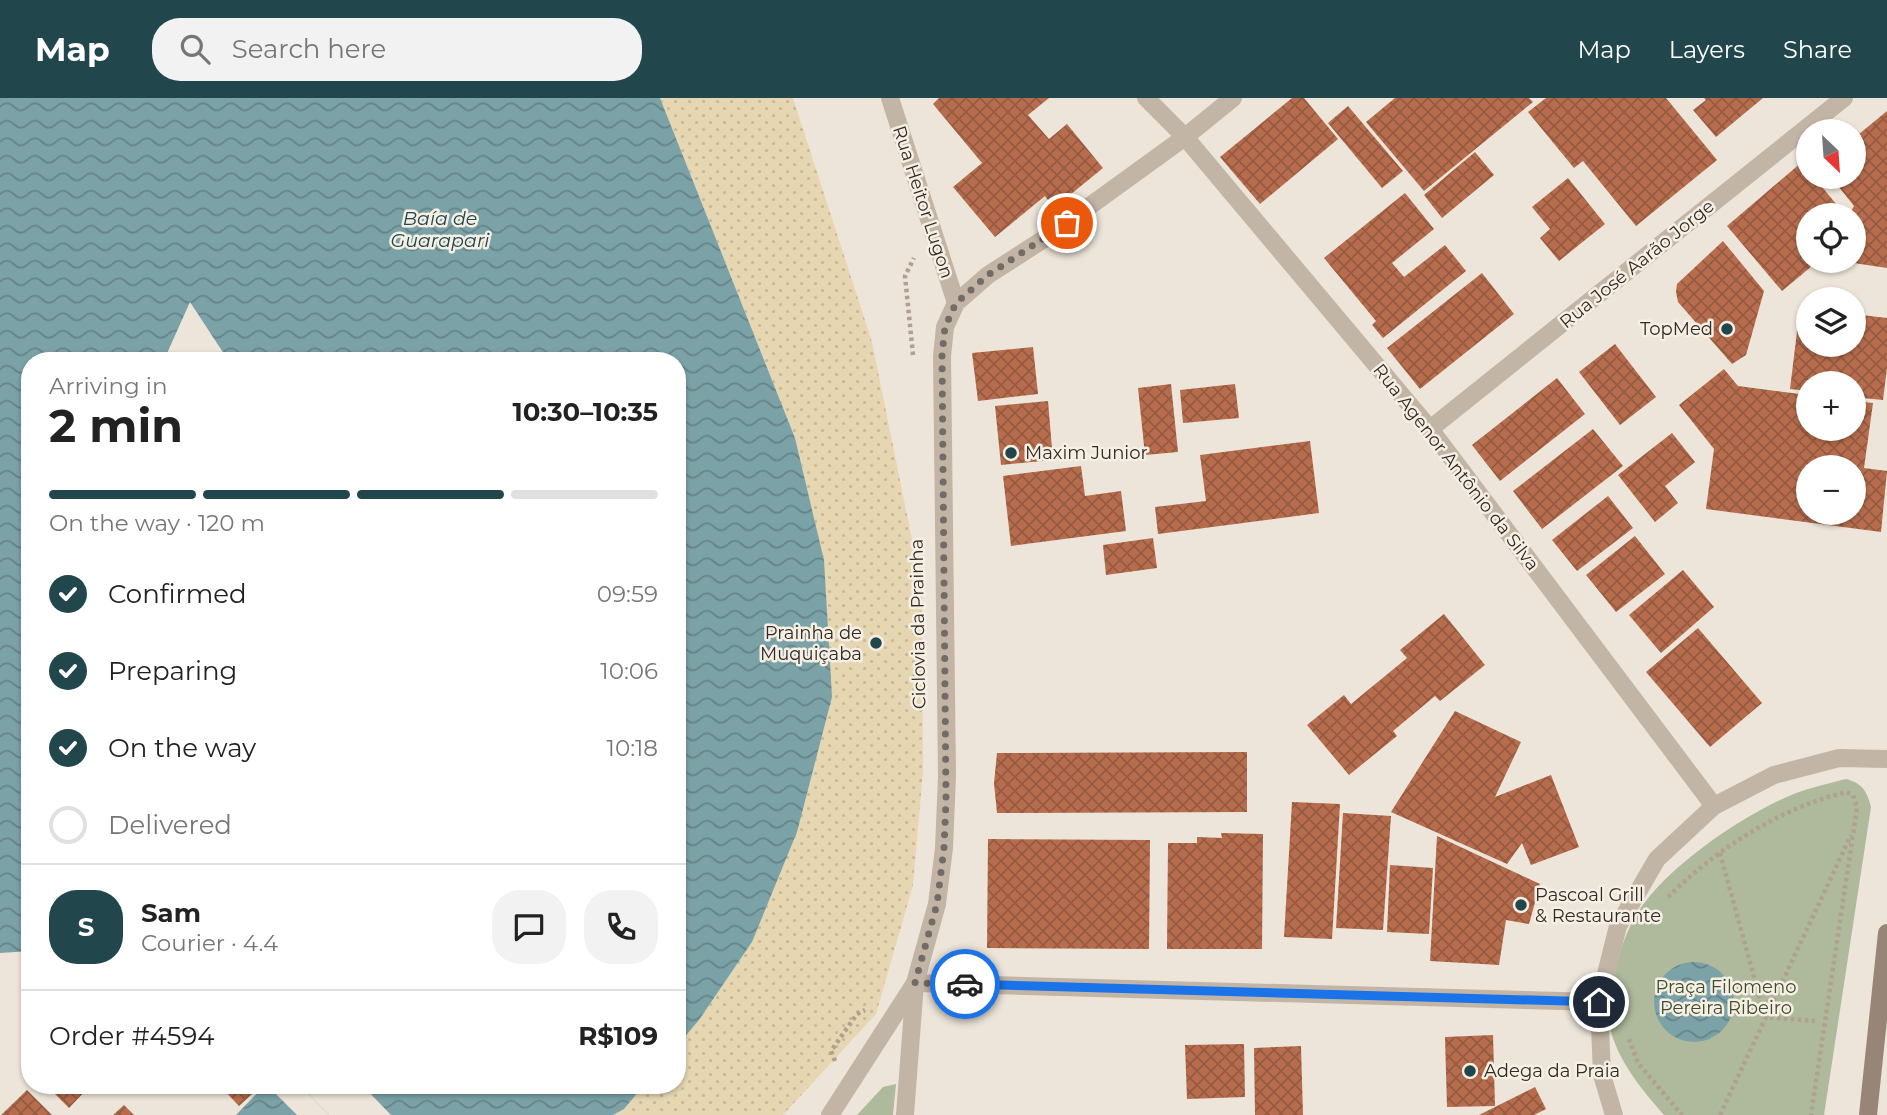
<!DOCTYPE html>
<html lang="en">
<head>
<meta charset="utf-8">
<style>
  body { margin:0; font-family:Montserrat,sans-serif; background:#f2f2f2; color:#222; height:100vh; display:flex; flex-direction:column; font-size:26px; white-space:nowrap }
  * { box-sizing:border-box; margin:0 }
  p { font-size:23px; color:#767676 }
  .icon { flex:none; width:38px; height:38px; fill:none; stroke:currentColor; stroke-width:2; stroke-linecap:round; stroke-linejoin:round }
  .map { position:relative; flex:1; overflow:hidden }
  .details { position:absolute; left:21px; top:254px; width:665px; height:742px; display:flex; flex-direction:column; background:#fff; border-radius:28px; box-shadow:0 2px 5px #0004 }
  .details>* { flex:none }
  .needle { width:46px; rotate:155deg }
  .fabs { position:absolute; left:1796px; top:21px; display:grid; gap:14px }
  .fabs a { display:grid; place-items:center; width:70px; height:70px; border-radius:50%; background:#fff; box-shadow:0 2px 5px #0004; font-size:35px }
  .pin { position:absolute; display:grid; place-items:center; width:60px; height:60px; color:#fff; margin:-30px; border:4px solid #fff; border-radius:50%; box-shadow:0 2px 7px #0007 }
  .courier { position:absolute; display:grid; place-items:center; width:70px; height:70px; margin:-35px; border:5px solid #1a73e8; border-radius:50%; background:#fff; color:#222; box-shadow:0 2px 9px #0007 }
  .head em { font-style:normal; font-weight:700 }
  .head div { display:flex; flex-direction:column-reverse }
  .head { display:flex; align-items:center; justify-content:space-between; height:119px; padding:0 28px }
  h1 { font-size:46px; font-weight:700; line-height:52px }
  .bar { display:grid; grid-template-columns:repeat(4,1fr); gap:10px 7px; align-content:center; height:84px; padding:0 28px }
  .bar i { height:9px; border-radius:5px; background:#e0e0e0 }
  .bar .active { background:#21474d }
  .bar p { grid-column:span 4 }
  .line { display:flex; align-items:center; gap:18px; padding:0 28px; border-top:2px solid #e0e0e0 }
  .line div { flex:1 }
  .round { display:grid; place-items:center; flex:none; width:74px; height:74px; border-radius:28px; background:#f2f2f2 }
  ol { padding:0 28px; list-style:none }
  li { display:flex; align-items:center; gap:21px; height:77px }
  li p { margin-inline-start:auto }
  li .icon { padding:7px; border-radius:50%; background:#21474d; color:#fff; stroke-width:4 }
  li:last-child { color:#767676 }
  li i { width:38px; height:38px; border:4px solid #e0e0e0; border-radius:50% }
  header { display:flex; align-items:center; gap:42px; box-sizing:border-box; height:98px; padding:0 35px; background:#21474d; color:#fff }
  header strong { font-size:33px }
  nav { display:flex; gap:38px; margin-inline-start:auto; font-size:24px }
  .search { width:490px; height:63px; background:#f2f2f2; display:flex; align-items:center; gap:18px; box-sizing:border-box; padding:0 24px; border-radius:28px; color:#767676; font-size:26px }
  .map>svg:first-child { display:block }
  .sand { fill:url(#sand-dots) }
  .park { fill:#aeba9b }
  .water { fill:url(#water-waves) }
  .pier { fill:#ede5d9 }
  .building { fill:url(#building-cross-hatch); fill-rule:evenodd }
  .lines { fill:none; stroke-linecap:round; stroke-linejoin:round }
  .path { stroke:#afa091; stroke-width:4.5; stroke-dasharray:3.5 3.5; stroke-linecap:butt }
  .minor { stroke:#c3b5a6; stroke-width:18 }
  .tertiary { stroke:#c3b5a6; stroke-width:18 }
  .secondary { stroke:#978578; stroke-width:18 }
  .done { stroke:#736b65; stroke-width:7; stroke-dasharray:0 12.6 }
  .route { stroke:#1a73e8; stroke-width:9 }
  .poi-dot { fill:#21474d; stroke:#f6efe4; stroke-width:2.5 }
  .labels { text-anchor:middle; stroke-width:5; stroke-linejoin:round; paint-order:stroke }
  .street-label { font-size:18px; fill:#312a26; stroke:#f6efe4 }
  .poi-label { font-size:18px; fill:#312a26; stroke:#f6efe4; text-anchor:start }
  .park-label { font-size:18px; fill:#3f4c2d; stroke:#f6efe4 }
  .water-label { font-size:19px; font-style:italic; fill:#21474d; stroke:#f6efe4 }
</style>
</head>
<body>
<header>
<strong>Map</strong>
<div class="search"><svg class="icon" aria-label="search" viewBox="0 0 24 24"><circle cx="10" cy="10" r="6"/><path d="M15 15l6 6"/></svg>Search here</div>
<nav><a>Map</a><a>Layers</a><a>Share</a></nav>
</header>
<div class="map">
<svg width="1887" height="1017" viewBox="0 0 1887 1017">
  <defs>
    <pattern id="sand-dots" width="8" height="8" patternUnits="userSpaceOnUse" patternTransform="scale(1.75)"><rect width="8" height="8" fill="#e6d7b2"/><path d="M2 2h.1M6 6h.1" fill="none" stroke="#c6b999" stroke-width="1.8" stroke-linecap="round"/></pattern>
    <pattern id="water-waves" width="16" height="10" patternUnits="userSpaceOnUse" patternTransform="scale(1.75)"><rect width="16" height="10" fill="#7ba2a7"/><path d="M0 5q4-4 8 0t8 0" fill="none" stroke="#658488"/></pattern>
    <pattern id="building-cross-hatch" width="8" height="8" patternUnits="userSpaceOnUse" patternTransform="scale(1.75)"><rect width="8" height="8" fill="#b76d4d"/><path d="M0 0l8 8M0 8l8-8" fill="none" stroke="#955a40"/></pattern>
  </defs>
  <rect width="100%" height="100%" fill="#ede5d9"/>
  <path class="sand" d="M 660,0 L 793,0 L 872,244 L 922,491 L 923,673 L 913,787 L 876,916 L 783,1017 L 613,1017 L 624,1011 L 644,987 L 677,987 L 677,948 L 699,922 L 752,844 L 824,462 L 795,340 Z"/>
  <path class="park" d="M 1846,681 C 1862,685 1867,693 1871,709 L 1824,1017 L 1664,1017 C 1636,985 1607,950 1607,905 C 1607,895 1613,883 1615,874 C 1620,853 1626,833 1638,814 C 1667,769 1740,719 1789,698 C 1807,690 1827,686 1846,681 Z
    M 896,986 L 893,1017 L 857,1017 L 883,989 Z"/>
  <path class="water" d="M 0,0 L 660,0 L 795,340 L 824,462 L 832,599 L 797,734 L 752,844 L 699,922 L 677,948 L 677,262 L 228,262 L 190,204 L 164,262 L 30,262 L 30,853 L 0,855 Z
    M1654 904a40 40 0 1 1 80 0a40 40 0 1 1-80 0Z
    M 265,987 L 267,987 L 297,1017 L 236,1017 Z
    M 300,987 L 644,987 L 624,1011 L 613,1017 L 329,1017 Z"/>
  <path class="pier" d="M 300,987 L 362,987 L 391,1017 L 329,1017 Z"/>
  <path class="building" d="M 939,0 L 1049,0 L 1028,17 L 1049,41 L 1067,26 L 1103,70 L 1054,110 L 1045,98 L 995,139 L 953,89 L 982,65 L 933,6 Z
    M 1292,0 L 1304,0 L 1338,41 L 1260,106 L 1220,59 Z
    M 1395,0 L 1529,0 L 1533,4 L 1424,93 L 1366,24 Z
    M 1546,0 L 1666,0 L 1717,62 L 1636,128 L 1583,63 L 1574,70 L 1528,14 Z
    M 1704,0 L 1763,0 L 1716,39 L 1693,12 L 1706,2 Z
    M 1348,8 L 1403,73 L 1382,90 L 1328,25 Z
    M 1887,13 L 1887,170 L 1847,164 L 1853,163 L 1853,117 L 1849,117 L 1854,108 L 1831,79 L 1853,79 L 1853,41 Z
    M 1475,54 L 1494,77 L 1442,120 L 1424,97 Z
    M 1802,64 L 1808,72 L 1808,79 L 1814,79 L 1845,117 L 1808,117 L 1808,163 L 1818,163 L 1782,193 L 1727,128 Z
    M 1568,80 L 1605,126 L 1559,163 L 1540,140 L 1550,131 L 1532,109 Z
    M 1405,95 L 1434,131 L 1392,165 L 1404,179 L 1445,147 L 1466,173 L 1383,240 L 1372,227 L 1376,223 L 1324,160 Z
    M 1723,143 L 1764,193 L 1746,257 L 1732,266 L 1678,204 L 1676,194 L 1677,186 Z
    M 1482,175 L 1514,216 L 1420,291 L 1387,250 Z
    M 1800,209 L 1808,210 L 1808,247 L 1853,247 L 1853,216 L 1887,220 L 1887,270 L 1883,302 L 1853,299 L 1853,285 L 1808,285 L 1808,293 L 1790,291 Z
    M 1615,246 L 1656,299 L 1620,327 L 1579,274 Z
    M 1033,249 L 1038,296 L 978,303 L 972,255 Z
    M 1724,271 L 1738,288 L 1808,297 L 1808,331 L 1853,331 L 1853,303 L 1873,305 L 1864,370 L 1887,373 L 1881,434 L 1706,411 L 1714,351 L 1679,307 ZM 1808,369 L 1853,369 L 1853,415 L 1808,415 Z
    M 1557,280 L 1585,316 L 1500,383 L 1472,347 Z
    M 1171,286 L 1178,354 L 1145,357 L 1138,290 Z
    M 1235,286 L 1239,320 L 1183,325 L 1180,292 Z
    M 1048,303 L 1053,362 L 1001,367 L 995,308 Z
    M 1593,331 L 1623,368 L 1542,431 L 1513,393 Z
    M 1672,335 L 1695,364 L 1665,388 L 1678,405 L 1655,424 L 1618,377 Z
    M 1310,343 L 1319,415 L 1158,436 L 1155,409 L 1206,403 L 1200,357 Z
    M 1081,368 L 1085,398 L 1121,393 L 1126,433 L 1011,448 L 1003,378 Z
    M 1608,398 L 1633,430 L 1577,473 L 1552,442 Z
    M 1635,438 L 1665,476 L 1616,514 L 1586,477 Z
    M 1153,440 L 1157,470 L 1106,477 L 1103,447 Z
    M 1683,472 L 1714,509 L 1661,555 L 1629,517 Z
    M 1444,516 L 1485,567 L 1440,603 L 1435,598 L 1393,633 L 1397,638 L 1349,677 L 1307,627 L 1344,597 L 1351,606 L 1407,560 L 1400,552 Z
    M 1698,530 L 1762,605 L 1710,649 L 1646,574 Z
    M 1455,613 L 1521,644 L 1495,699 L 1551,677 L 1579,749 L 1531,767 L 1522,745 L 1507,766 L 1391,714 Z
    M 1247,654 L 1247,714 L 997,715 L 994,685 L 997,655 Z
    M 1292,704 L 1340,706 L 1332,841 L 1284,839 Z
    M 1343,715 L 1391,718 L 1383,832 L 1336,830 Z
    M 1221,735 L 1263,736 L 1262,851 L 1167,851 L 1168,745 L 1197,745 L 1197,739 L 1222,740 Z
    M 1437,738 L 1540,786 L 1529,826 L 1506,822 L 1499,867 L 1430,863 Z
    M 988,741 L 1150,742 L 1149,851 L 987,850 Z
    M 1390,767 L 1433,770 L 1429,836 L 1387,834 Z
    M 1493,937 L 1495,1008 L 1447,1009 L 1445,939 Z
    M 1244,946 L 1245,999 L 1187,1001 L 1185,947 Z
    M 1301,948 L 1303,1017 L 1255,1017 L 1254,950 Z
    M 46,987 L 91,987 L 69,1010 Z
    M 219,987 L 262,987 L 239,1008 Z
    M 1535,989 L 1546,1011 L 1534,1017 L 1479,1017 Z
    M 27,992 L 52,1017 L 1,1017 Z
    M 124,1007 L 134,1017 L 113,1017 Z"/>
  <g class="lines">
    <path class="path" d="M 913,257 L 905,178 L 914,160
      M 1720,755 L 1765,919 L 1815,923
      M 1668,799 C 1718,750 1778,711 1846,694 L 1853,697 L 1857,710 L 1811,1017
      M 1629,941 L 1638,965 L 1682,1017
      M 835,963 L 831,953 L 857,916 L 865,912
      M 1720,1017 L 1851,737"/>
    <path class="minor" d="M 890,0 L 956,205
      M 1146,0 L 1185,39 L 1430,331 L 1714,708
      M 1430,331 L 1844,0"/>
    <path class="tertiary" d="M 830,1017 L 915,885 L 937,806 L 944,750 L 947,678 L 942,258 L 945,229 L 956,205 L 988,177 L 1047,139 L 1185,39 L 1233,0
      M 905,1017 L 915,885 L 1599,904
      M 1614,1017 L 1602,977 L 1599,904 L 1618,828 L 1657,761 L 1714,708 L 1774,677 L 1839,660 L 1887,661"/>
    <path class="secondary" d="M 1868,1017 L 1887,835"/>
  </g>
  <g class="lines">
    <path class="done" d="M 965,886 L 915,885 L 937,806 L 944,750 L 946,702 L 942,257 L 945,229 L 956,205 L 988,177 L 1067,125"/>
    <path class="route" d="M 965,886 L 1599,904"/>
  </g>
  <g class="poi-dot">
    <circle cx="1727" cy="231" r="7"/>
    <circle cx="1011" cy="355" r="7"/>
    <circle cx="876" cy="545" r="7"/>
    <circle cx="1521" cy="807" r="7"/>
    <circle cx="1470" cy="973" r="7"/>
  </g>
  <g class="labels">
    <g class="street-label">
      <text transform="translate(923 104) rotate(72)" y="6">Rua Heitor Lugon</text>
      <text transform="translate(1637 166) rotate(-39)" y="6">Rua José Aarão Jorge</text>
      <text transform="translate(1456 369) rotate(52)" y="6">Rua Agenor Antônio da Silva</text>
      <text transform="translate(918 526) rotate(-91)" y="6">Ciclovia da Prainha</text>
    </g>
    <g class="poi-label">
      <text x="1713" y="237" text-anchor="end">TopMed</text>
      <text x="1025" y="361">Maxim Junior</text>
      <text x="862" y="541" text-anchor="end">Prainha de<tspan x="862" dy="21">Muquiçaba</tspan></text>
      <text x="1535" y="803">Pascoal Grill<tspan x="1535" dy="21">&amp; Restaurante</tspan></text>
      <text x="1484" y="979">Adega da Praia</text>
    </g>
    <g class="park-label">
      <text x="1726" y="895">Praça Filomeno<tspan x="1726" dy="21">Pereira Ribeiro</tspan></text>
    </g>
    <g class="water-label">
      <text x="440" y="127">Baía de<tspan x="440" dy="22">Guarapari</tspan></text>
    </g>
  </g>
</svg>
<div class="fabs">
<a><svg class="needle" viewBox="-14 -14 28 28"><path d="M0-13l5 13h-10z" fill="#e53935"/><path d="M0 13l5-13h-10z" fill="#767676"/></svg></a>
<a><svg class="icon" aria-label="locate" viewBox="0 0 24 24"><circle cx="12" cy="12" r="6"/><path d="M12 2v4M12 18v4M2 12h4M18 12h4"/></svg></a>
<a><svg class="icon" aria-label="layers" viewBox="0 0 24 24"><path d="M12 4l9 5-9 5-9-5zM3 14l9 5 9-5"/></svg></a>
<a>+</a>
<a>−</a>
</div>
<div class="pin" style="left:1067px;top:125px;background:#ea580c"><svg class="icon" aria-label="bag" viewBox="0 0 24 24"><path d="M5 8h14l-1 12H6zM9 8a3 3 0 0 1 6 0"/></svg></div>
<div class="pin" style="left:1599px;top:904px;background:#1f2937"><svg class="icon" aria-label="home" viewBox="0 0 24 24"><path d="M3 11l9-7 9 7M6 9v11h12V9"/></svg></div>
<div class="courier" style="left:965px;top:886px"><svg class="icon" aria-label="car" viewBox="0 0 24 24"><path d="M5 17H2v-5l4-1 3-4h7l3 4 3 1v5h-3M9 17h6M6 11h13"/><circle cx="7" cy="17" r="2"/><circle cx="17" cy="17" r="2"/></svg></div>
<section class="details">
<div class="head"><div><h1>2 min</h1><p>Arriving in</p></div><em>10:30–10:35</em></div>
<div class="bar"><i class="active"></i><i class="active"></i><i class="active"></i><i></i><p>On the way · 120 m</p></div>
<ol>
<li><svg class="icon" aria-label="check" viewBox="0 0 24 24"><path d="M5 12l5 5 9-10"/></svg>Confirmed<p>09:59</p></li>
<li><svg class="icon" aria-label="check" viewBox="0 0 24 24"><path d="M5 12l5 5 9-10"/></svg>Preparing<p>10:06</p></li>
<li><svg class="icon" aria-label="check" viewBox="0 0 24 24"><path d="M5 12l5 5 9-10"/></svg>On the way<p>10:18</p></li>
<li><i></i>Delivered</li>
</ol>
<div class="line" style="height:126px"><b class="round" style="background:#21474d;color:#fff">S</b><div><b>Sam</b><p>Courier · 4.4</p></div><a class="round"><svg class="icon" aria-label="chat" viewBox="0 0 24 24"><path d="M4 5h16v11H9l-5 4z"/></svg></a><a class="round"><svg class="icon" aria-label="phone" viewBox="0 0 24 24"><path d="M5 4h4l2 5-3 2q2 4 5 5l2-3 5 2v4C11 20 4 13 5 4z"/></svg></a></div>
<div class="line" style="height:91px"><div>Order #4594</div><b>R$109</b></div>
</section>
</div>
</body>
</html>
